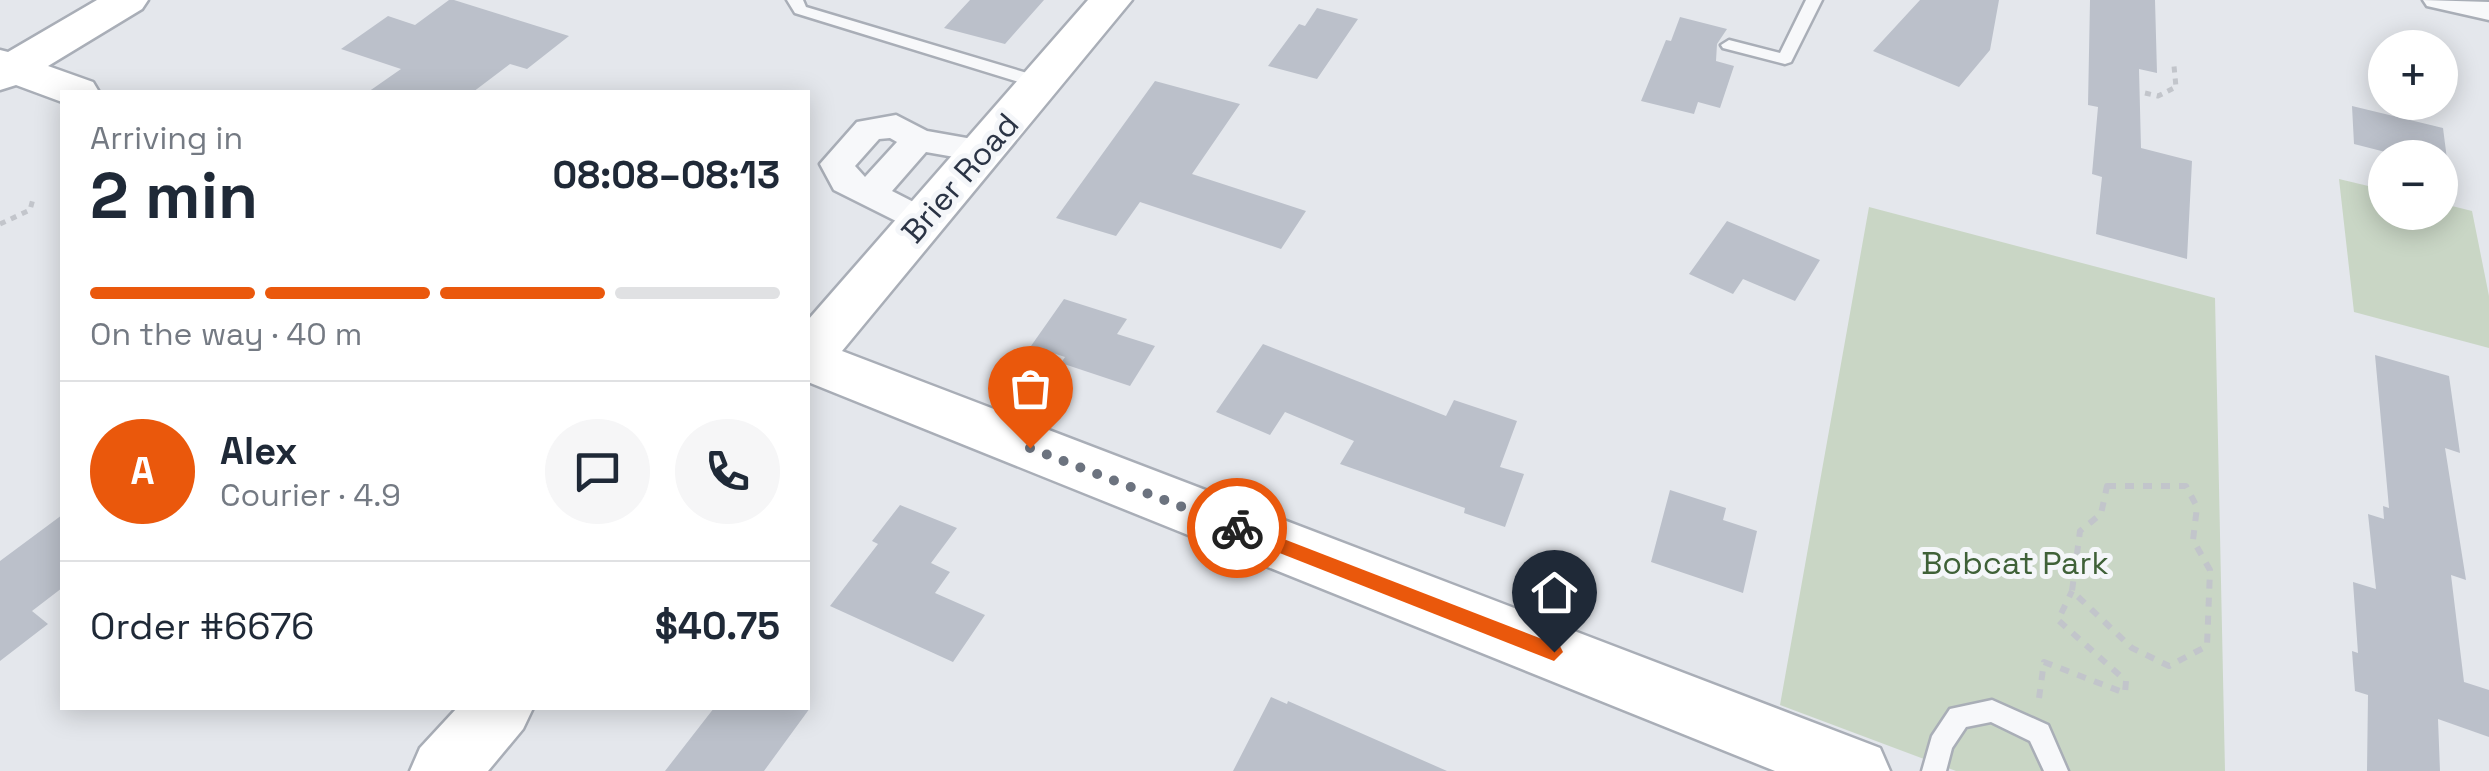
<!DOCTYPE html>
<html lang="en">
<head>
<meta charset="utf-8">
<style>
  body { margin:0; font-family:"Space Grotesk",sans-serif; background:#f6f6f7; color:#1f2937; height:100vh; display:flex; flex-direction:column; font-size:38px; white-space:nowrap }
  * { box-sizing:border-box; margin:0 }
  p { font-size:32px; color:#747a83 }
  .icon { flex:none; width:55px; height:55px; fill:none; stroke:currentColor; stroke-width:2; stroke-linecap:round; stroke-linejoin:round }
  .map { position:relative; flex:1; overflow:hidden }
  .panel { position:absolute; left:60px; top:90px; width:750px; height:620px; display:flex; flex-direction:column; background:#fff; border-radius:0px; box-shadow:0 5px 25px #0003 }
  .panel>* { flex:none }
  .buttons { position:absolute; left:2368px; top:30px; display:grid; gap:20px }
  .buttons a { display:grid; place-items:center; width:90px; height:90px; border-radius:50%; background:#fff; box-shadow:0 5px 25px #0003; font-size:50px }
  .pin { position:absolute; display:grid; place-items:center; width:85px; height:85px; color:#fff; margin:-102px -42px; border-radius:50% 50% 50% 0; rotate:-45deg; box-shadow:0 0 10px #0007 }
  .pin .icon { rotate:45deg }
  .courier { position:absolute; display:grid; place-items:center; width:100px; height:100px; margin:-50px; border:8px solid #ea580c; border-radius:50%; background:#fff; color:#222; box-shadow:0 2px 12px #0007 }
  .headline em { font-style:normal; font-weight:800 }
  .headline div { display:flex; flex-direction:column-reverse }
  .headline { display:flex; align-items:center; justify-content:space-between; height:170px; padding:0 30px }
  h1 { font-size:65px; font-weight:800; line-height:75px }
  .bar { display:grid; grid-template-columns:repeat(4,1fr); gap:15px 10px; align-content:center; height:120px; padding:0 30px }
  .bar i { height:12px; border-radius:8px; background:#e0e1e3 }
  .bar .active { background:#ea580c }
  .bar p { grid-column:span 4 }
  .line { display:flex; align-items:center; gap:25px; padding:0 30px; border-top:2px solid #e0e1e3 }
  .line div { flex:1 }
  .round { display:grid; place-items:center; flex:none; width:105px; height:105px; border-radius:52px; background:#f6f6f7 }
  .map>svg:first-child { display:block }
  .green { fill:#c9d6c5 }
  .building { fill:#bbc0ca }
  .lines { fill:none; stroke-linecap:round; stroke-linejoin:round }
  .lane-casing { stroke:#a9aeb7; stroke-width:5 }
  .street-casing { stroke:#a9aeb7; stroke-width:5 }
  .secondary-casing { stroke:#a9aeb7; stroke-width:5 }
  .path-far1 { stroke:#c2c5cb; stroke-width:5; stroke-dasharray:6 6; stroke-linecap:butt }
  .path { stroke:#c2c5cb; stroke-width:6; stroke-dasharray:9 9; stroke-linecap:butt }
  .lane { fill:#f7f8fa; fill-rule:evenodd }
  .street { fill:#f7f8fa; fill-rule:evenodd }
  .secondary { fill:#fff; fill-rule:evenodd }
  .route { fill:#ea580c }
  .done { stroke:#6c737f; stroke-width:10; stroke-dasharray:0 18 }
  .labels { text-anchor:middle; stroke-width:10; stroke-linejoin:round; paint-order:stroke }
  .street-label { font-size:32px; fill:#2b3445; stroke:#f4f6f9 }
  .park-label { font-size:32px; fill:#3f6138; stroke:#f4f6f9 }
</style>
</head>
<body>
<div class="map">
<svg width="2489" height="771" viewBox="0 0 2489 771">
  <rect width="100%" height="100%" fill="#e4e7ec"/>
  <path class="green" d="M 2339,179 L 2385,190 L 2385,212 L 2440,212 L 2440,203 L 2472,211 L 2489,296 L 2489,348 L 2354,312 Z
    M 1869,207 L 2215,298 L 2225,771 L 1956,771 L 1780,705 Z"/>
  <path class="building" d="M 449,0 L 454,0 L 569,36 L 527,69 L 510,64 L 473,92 L 368,92 L 401,69 L 341,49 L 388,16 L 415,25 Z
    M 970,0 L 1044,0 L 1005,44 L 944,28 Z
    M 1920,0 L 1999,0 L 1990,50 L 1959,87 L 1873,51 Z
    M 2090,0 L 2155,0 L 2157,73 L 2139,69 L 2141,148 L 2192,161 L 2187,259 L 2096,234 L 2102,177 L 2092,174 L 2098,107 L 2088,105 Z
    M 1317,8 L 1358,19 L 1317,79 L 1268,66 L 1299,24 L 1305,26 Z
    M 1680,17 L 1727,29 L 1717,44 L 1716,61 L 1734,66 L 1720,108 L 1698,102 L 1694,114 L 1641,101 L 1666,40 L 1671,41 Z
    M 1155,81 L 1240,104 L 1192,174 L 1306,211 L 1281,249 L 1140,202 L 1116,236 L 1056,218 Z
    M 2352,106 L 2443,128 L 2448,167 L 2440,165 L 2440,158 L 2409,158 L 2354,144 Z
    M 1727,221 L 1820,260 L 1795,301 L 1743,279 L 1733,294 L 1689,274 Z
    M 1064,299 L 1127,319 L 1117,334 L 1155,346 L 1130,386 L 1061,363 L 1065,357 L 1031,346 Z
    M 1263,344 L 1446,416 L 1454,400 L 1517,421 L 1500,467 L 1524,474 L 1505,527 L 1464,513 L 1465,508 L 1340,464 L 1354,441 L 1285,412 L 1270,435 L 1216,412 Z
    M 2375,355 L 2449,376 L 2460,453 L 2445,448 L 2466,580 L 2451,575 L 2464,682 L 2489,690 L 2489,737 L 2438,719 L 2440,771 L 2367,771 L 2368,695 L 2355,691 L 2352,651 L 2358,653 L 2353,582 L 2376,589 L 2368,514 L 2384,519 L 2383,506 L 2389,508 Z
    M 1670,490 L 1726,508 L 1723,520 L 1757,531 L 1743,593 L 1651,562 Z
    M 900,505 L 957,528 L 931,563 L 950,572 L 935,593 L 985,615 L 953,662 L 830,606 L 878,544 L 872,541 Z
    M 62,515 L 62,588 L 32,611 L 48,624 L 0,661 L 0,561 Z
    M 1271,697 L 1287,704 L 1288,701 L 1447,771 L 1233,771 Z
    M 714,708 L 810,708 L 764,771 L 665,771 Z"/>
  <g class="lines">
    <g class="lane-casing">
      <path id="lane" d="M 787,0 L 803,0 L 806,7 L 1047,79 L 1049,83 L 1041,88 L 1035,87 L 795,13 Z
        M 1806,0 L 1822,0 L 1791,62 L 1785,64 L 1723,48 L 1721,45 L 1729,40 L 1780,53 Z
        M 1992,700 L 2048,725 L 2068,771 L 2044,771 L 2030,741 L 1991,722 L 1966,727 L 1952,748 L 1946,771 L 1922,771 L 1932,736 L 1950,709 Z"/>
    </g>
    <g class="street-casing">
      <path id="street" d="M 2423,0 L 2489,2 L 2489,20 L 2427,6 Z
        M 896,115 L 927,131 L 995,143 L 1000,151 L 995,159 L 983,162 L 926,152 L 892,191 L 935,213 L 940,222 L 935,231 L 922,234 L 834,190 L 820,164 L 857,122 ZM 890,138 L 897,142 L 865,177 L 855,166 L 879,139 Z"/>
    </g>
    <g class="secondary-casing">
      <path id="secondary" d="M 97,0 L 148,0 L 142,9 L 48,66 L 93,82 L 99,92 L 62,92 L 62,102 L 16,85 L 0,90 L 0,50 L 8,52 Z
        M 1088,0 L 1132,0 L 842,351 L 1880,748 L 1890,771 L 1775,771 L 808,382 L 808,320 Z
        M 457,708 L 533,708 L 523,729 L 488,771 L 410,771 L 420,748 Z"/>
    </g>
    <path class="path-far1" d="M 2145,93 L 2158,96 L 2176,87 L 2174,66
      M 0,224 L 30,210 L 33,199"/>
    <path class="path" d="M 2107,486 L 2186,486 L 2197,507 L 2193,540 L 2210,570 L 2207,646 L 2169,666 L 2132,648 L 2072,591 L 2080,531 L 2101,514 Z
      M 2039,698 L 2044,662 L 2125,693 L 2126,681 L 2058,620 L 2072,591"/>
    <use href="#lane" class="lane"/>
    <use href="#street" class="street"/>
    <use href="#secondary" class="secondary"/>
  </g>
  <path class="route" d="M 1237,521 L 1560,646 L 1563,652 L 1554,661 L 1231,534 L 1228,528 Z"/>
  <g class="lines">
    <path class="done" d="M 1030,448 L 1237,528"/>
  </g>
  <g class="labels">
    <g class="street-label">
      <text transform="translate(960 178) rotate(-49)" y="11">Brier Road</text>
    </g>
    <g class="park-label">
      <text x="2015" y="574">Bobcat Park</text>
    </g>
  </g>
</svg>
<div class="buttons">
<a>+</a>
<a>−</a>
</div>
<div class="pin" style="left:1030px;top:448px;background:#ea580c"><svg class="icon" aria-label="bag" viewBox="0 0 24 24"><path d="M5 8h14l-1 12H6zM9 8a3 3 0 0 1 6 0"/></svg></div>
<div class="pin" style="left:1554px;top:652px;background:#1f2937"><svg class="icon" aria-label="home" viewBox="0 0 24 24"><path d="M3 11l9-7 9 7M6 9v11h12V9"/></svg></div>
<div class="courier" style="left:1237px;top:528px"><svg class="icon" aria-label="bike" viewBox="0 0 24 24"><circle cx="6" cy="16" r="4"/><circle cx="18" cy="16" r="4"/><path d="M6 16l4-8h5l3 8M10 8l3 8H6M13 5h3"/></svg></div>
<section class="panel">
<div class="headline"><div><h1>2 min</h1><p>Arriving in</p></div><em>08:08–08:13</em></div>
<div class="bar"><i class="active"></i><i class="active"></i><i class="active"></i><i></i><p>On the way · 40 m</p></div>
<div class="line" style="height:180px"><b class="round" style="background:#ea580c;color:#fff">A</b><div><b>Alex</b><p>Courier · 4.9</p></div><a class="round"><svg class="icon" aria-label="chat" viewBox="0 0 24 24"><path d="M4 5h16v11H9l-5 4z"/></svg></a><a class="round"><svg class="icon" aria-label="phone" viewBox="0 0 24 24"><path d="M5 4h4l2 5-3 2q2 4 5 5l2-3 5 2v4C11 20 4 13 5 4z"/></svg></a></div>
<div class="line" style="height:130px"><div>Order #6676</div><b>$40.75</b></div>
</section>
</div>
</body>
</html>
